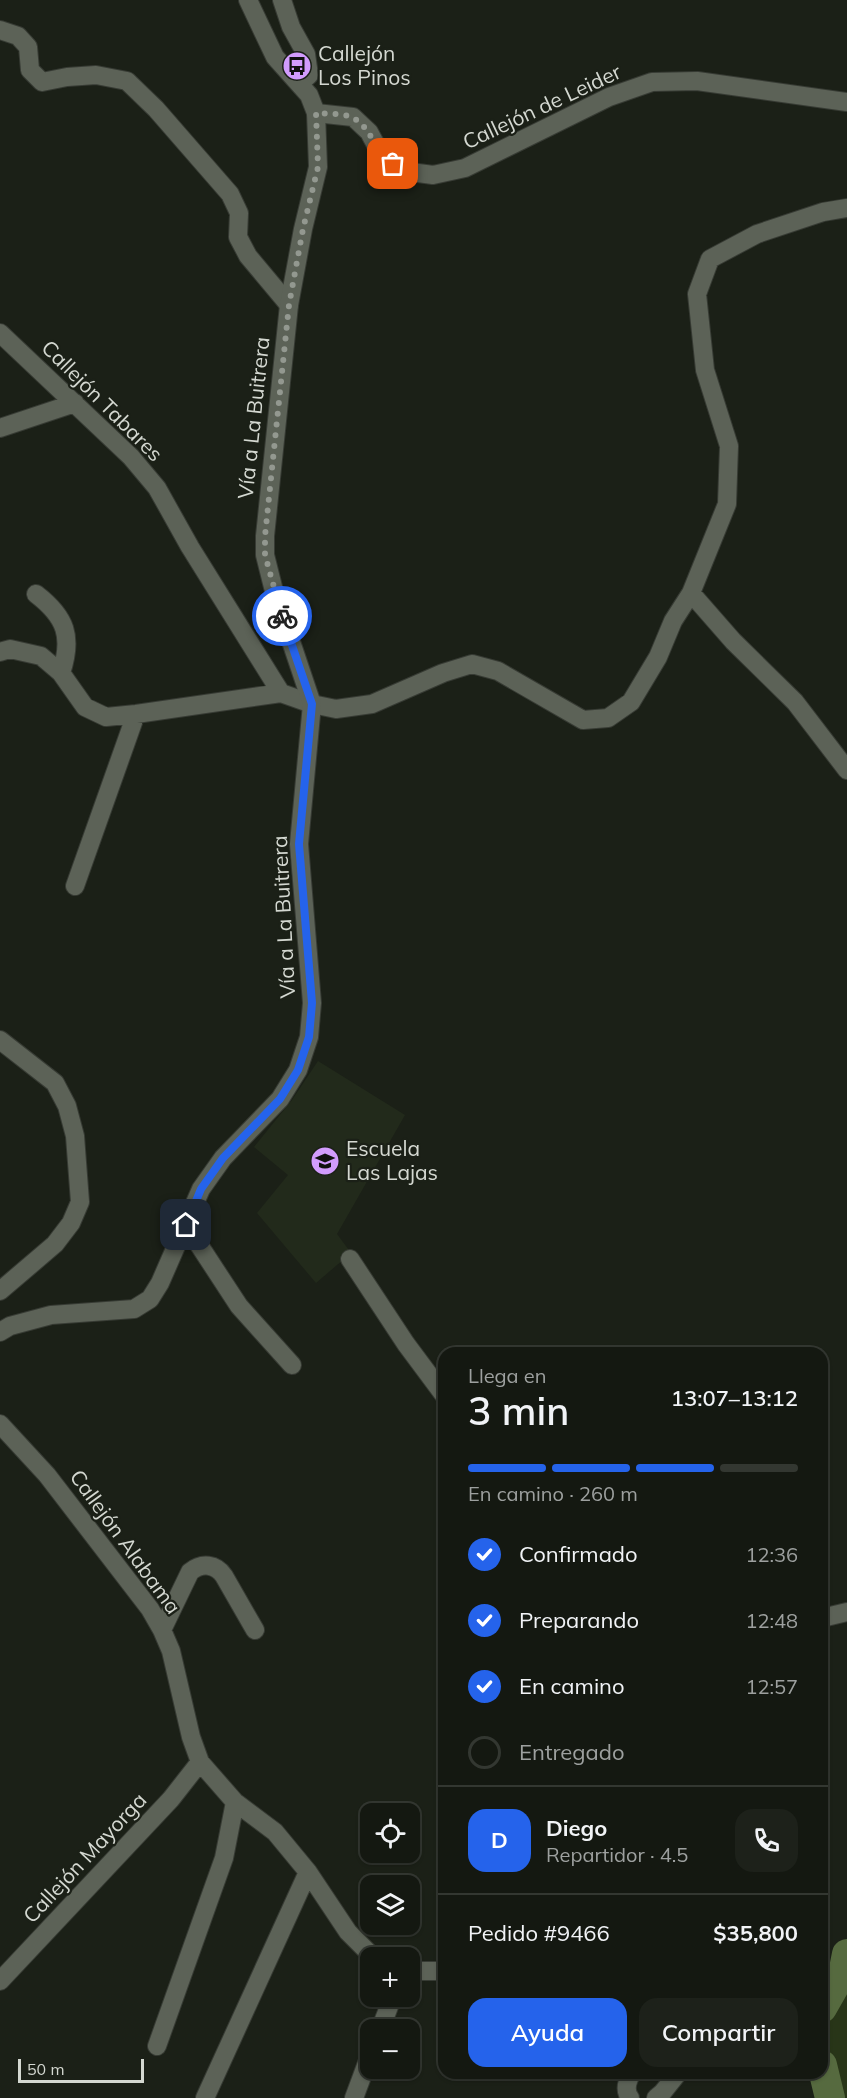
<!DOCTYPE html>
<html lang="es">
<head>
<meta charset="utf-8">
<style>
  body { margin:0; font-family:Mulish,sans-serif; background:#1d211a; color:#f1f3f6; height:100vh; display:flex; flex-direction:column; font-size:22px; white-space:nowrap }
  * { box-sizing:border-box; margin:0 }
  p { font-size:20px; color:#9da09f }
  .icon { flex:none; width:33px; height:33px; fill:none; stroke:currentColor; stroke-width:2; stroke-linecap:round; stroke-linejoin:round }
  .map { position:relative; flex:1; overflow:hidden }
  .panel { position:absolute; left:438px; top:1347px; width:390px; height:732px; display:flex; flex-direction:column; background:#141811; border-radius:18px; box-shadow:0 2px 4px #0004,0 0 0 2px #333731 }
  .panel>* { flex:none }
  .controls { position:absolute; left:360px; top:1803px; display:grid; gap:12px }
  .controls a { display:grid; place-items:center; width:60px; height:60px; border-radius:12px; background:#141811; box-shadow:0 2px 4px #0004,0 0 0 2px #333731; font-size:30px }
  .scale { position:absolute; left:18px; bottom:15px; width:126px; box-sizing:border-box; padding-left:6px; border:3px solid #d4d8d1; border-top:0; font-size:16px; line-height:21px; white-space:nowrap; color:#d4d8d1; -webkit-text-stroke:4px #1b2017; paint-order:stroke }
  .pin { position:absolute; display:grid; place-items:center; width:51px; height:51px; color:#fff; margin:-26px; border-radius:12px; box-shadow:0 3px 9px #0006 }
  .courier { position:absolute; display:grid; place-items:center; width:60px; height:60px; margin:-30px; border:4px solid #2563eb; border-radius:50%; background:#fff; color:#222; box-shadow:0 2px 8px #0007 }
  .headline em { font-style:normal; font-weight:600 }
  .headline div { display:flex; flex-direction:column-reverse }
  .headline { display:flex; align-items:center; justify-content:space-between; height:102px; padding:0 30px }
  h1 { font-size:39px; font-weight:600; line-height:45px }
  .bar { display:grid; grid-template-columns:repeat(4,1fr); gap:9px 6px; align-content:center; height:72px; padding:0 30px }
  .bar i { height:8px; border-radius:4px; background:#333731 }
  .bar .current { background:#2563eb }
  .bar p { grid-column:span 4 }
  .line { display:flex; align-items:center; gap:15px; padding:0 30px; border-top:2px solid #333731 }
  .line div { flex:1 }
  .round { display:grid; place-items:center; flex:none; width:63px; height:63px; border-radius:18px; background:#1d211a }
  ol { padding:0 30px; list-style:none }
  li { display:flex; align-items:center; gap:18px; height:66px }
  li p { margin-inline-start:auto }
  li .icon { padding:6px; border-radius:50%; background:#2563eb; color:#fff; stroke-width:4 }
  li:last-child { color:#9da09f }
  li i { width:33px; height:33px; border:3px solid #333731; border-radius:50% }
  .primary-button { display:flex; gap:12px; margin-top:auto; padding:12px 30px }
  .primary-button a { flex:1; height:69px; border-radius:18px; background:#2563eb; color:#fff; font-size:24px; font-weight:600; line-height:69px; text-align:center }
  .primary-button a+a { background:#1d211a; color:#f1f3f6 }
  .map>svg:first-child { display:block }
  .built { fill:#222a1b }
  .green { fill:#283518 }
  .lines { fill:none; stroke-linecap:round; stroke-linejoin:round }
  .river { stroke:#566a3f; stroke-width:30 }
  .street-casing { stroke:#373b34; stroke-width:20 }
  .secondary-casing { stroke:#373b34; stroke-width:20 }
  .street { stroke:#5c6257; stroke-width:18 }
  .secondary { stroke:#5c6257; stroke-width:18 }
  .done { stroke:#939890; stroke-width:6; stroke-dasharray:0 10.8 }
  .route { stroke:#2563eb; stroke-width:8 }
  .labels { text-anchor:middle; stroke-width:4.5; stroke-linejoin:round; paint-order:stroke }
  .poi-label { font-size:21px; fill:#d4d8d1; stroke:#1b2017; text-anchor:start }
  .street-label { font-size:21px; fill:#d4d8d1; stroke:#1b2017 }
</style>
</head>
<body>
<div class="map">
<svg width="847" height="2098" viewBox="0 0 847 2098">
  <rect width="100%" height="100%" fill="#1b2017"/>
  <path class="built" d="M 318,1061 L 405,1115 L 337,1234 L 351,1253 L 316,1283 L 257,1213 L 288,1175 L 254,1147 L 292,1100 Z"/>
  <path class="green" d="M 847,1954 L 847,2098 L 830,2098 L 822,2065 L 822,2008 L 844,1969 Z"/>
  <g class="lines">
    <path class="river" d="M 822,2008 L 844,1969 L 847,1954
      M 822,2065 L 830,2098"/>
    <g class="street-casing">
      <path id="street" d="M 282,0 L 291,27 L 306,54 L 309,75 L 300,83
        M 0,30 L 18,36 L 28,47 L 30,70 L 42,82 L 67,77 L 96,75 L 127,81 L 156,109 L 230,194 L 239,213 L 238,237 L 248,256 L 289,305
        M 316,113 L 353,117 L 369,132 L 383,158 L 403,171 L 433,175 L 465,168 L 609,97 L 652,82 L 697,81 L 847,102
        M 0,333 L 131,457 L 157,488 L 190,547 L 281,693 L 312,704 L 336,709 L 372,704 L 443,673 L 472,664 L 498,671 L 583,720 L 608,718 L 631,702 L 658,657 L 673,621 L 691,593 L 727,504 L 729,446 L 705,370 L 697,294 L 710,259 L 757,234 L 823,212 L 847,208
        M 0,428 L 75,403
        M 691,593 L 733,641 L 795,702 L 847,770
        M 36,594 C 66,617 73,637 61,673
        M 0,652 L 10,649 L 41,656 L 61,673 L 85,707 L 106,717 L 136,714 L 281,693
        M 75,886 L 136,714
        M 0,1040 L 55,1083 L 67,1106 L 75,1136 L 80,1202 L 71,1223 L 55,1244 L 0,1291
        M 186,1225 L 239,1306 L 292,1365
        M 350,1259 L 406,1344 L 444,1395
        M 0,1424 L 47,1475 L 150,1609 L 162,1630 L 171,1651 L 191,1737 L 200,1762 L 235,1802 L 275,1832 L 308,1872 L 348,1932 L 374,1958
        M 822,1618 L 847,1612
        M 162,1630 L 190,1572 C 202,1562 216,1564 224,1576 L 255,1630
        M 410,1971 L 444,1971
        M 0,1981 L 171,1799 L 200,1762
        M 380,2030 L 393,1996
        M 157,2046 L 224,1858 L 235,1802
        M 205,2098 L 308,1872
        M 354,2098 L 370,2055
        M 630,2098 C 624,2090 627,2081 632,2073
        M 656,2098 L 662,2093 L 678,2073"/>
    </g>
    <g class="secondary-casing">
      <path id="secondary" d="M 0,1332 L 10,1326 L 51,1315 L 134,1309 L 150,1299 L 160,1283 L 201,1189 L 223,1158 L 280,1099 L 298,1070 L 309,1037 L 312,1003 L 299,844 L 312,704 L 274,591 L 265,555 L 265,536 L 289,305 L 303,229 L 318,167 L 316,113 L 309,95 L 275,57 L 248,0"/>
    </g>
    <use href="#street" class="street"/>
    <use href="#secondary" class="secondary"/>
  </g>
  <g class="lines">
    <path class="done" d="M 282,616 L 265,555 L 265,536 L 289,305 L 303,229 L 318,167 L 316,113 C 326,114 344,113 353,118 C 372,128 375,153 393,164"/>
    <path class="route" d="M 186,1225 L 201,1189 L 223,1158 L 280,1099 L 298,1070 L 309,1037 L 312,1003 L 299,844 L 312,704 L 282,616"/>
  </g>
  <defs>
    <g id="bus-disc" transform="scale(1.5)"><circle r="9.5" fill="#d29cfd" stroke="#1b2017"/><path d="M-5-6H5V4H4V6H2V4H-2V6H-4V4H-5ZM-3.5-4V0h7V-4ZM-3.5 1.2v1.5H-2V1.2ZM2 1.2v1.5H3.5V1.2Z" fill="#111"/></g>
    <g id="school-disc" transform="scale(1.5)"><circle r="9.5" fill="#d29cfd" stroke="#1b2017"/><path d="M0-5L7-2L0 1L-7-2ZM-4 1L0 2.5L4 1V4Q0 6-4 4Z" fill="#111"/></g>
  </defs>
  <g fill-rule="evenodd">
    <use href="#bus-disc" x="297" y="66"/>
    <use href="#school-disc" x="325" y="1161"/>
  </g>
  <g class="labels">
    <g class="poi-label">
      <text x="318" y="61">Callejón<tspan x="318" dy="24">Los Pinos</tspan></text>
      <text x="346" y="1156">Escuela<tspan x="346" dy="24">Las Lajas</tspan></text>
    </g>
    <g class="street-label">
      <text transform="translate(542 107) rotate(-25)" y="7">Callejón de Leider</text>
      <text transform="translate(102 401) rotate(45)" y="7">Callejón Tabares</text>
      <text transform="translate(254 418) rotate(-84)" y="7">Vía a La Buitrera</text>
      <text transform="translate(284 917) rotate(-93)" y="7">Vía a La Buitrera</text>
      <text transform="translate(125 1542) rotate(54)" y="7">Callejón Alabama</text>
      <text transform="translate(85 1858) rotate(-47)" y="7">Callejón Mayorga</text>
    </g>
  </g>
</svg>
<div class="controls">
<a><svg class="icon" aria-label="locate" viewBox="0 0 24 24"><circle cx="12" cy="12" r="6"/><path d="M12 2v4M12 18v4M2 12h4M18 12h4"/></svg></a>
<a><svg class="icon" aria-label="layers" viewBox="0 0 24 24"><path d="M12 4l9 5-9 5-9-5zM3 14l9 5 9-5"/></svg></a>
<a>+</a>
<a>−</a>
</div>
<div class="scale">50 m</div>
<div class="pin" style="left:393px;top:164px;background:#ea580c"><svg class="icon" aria-label="bag" viewBox="0 0 24 24"><path d="M5 8h14l-1 12H6zM9 8a3 3 0 0 1 6 0"/></svg></div>
<div class="pin" style="left:186px;top:1225px;background:#1f2937"><svg class="icon" aria-label="home" viewBox="0 0 24 24"><path d="M3 11l9-7 9 7M6 9v11h12V9"/></svg></div>
<div class="courier" style="left:282px;top:616px"><svg class="icon" aria-label="bike" viewBox="0 0 24 24"><circle cx="6" cy="16" r="4"/><circle cx="18" cy="16" r="4"/><path d="M6 16l4-8h5l3 8M10 8l3 8H6M13 5h3"/></svg></div>
<section class="panel">
<div class="headline"><div><h1>3 min</h1><p>Llega en</p></div><em>13:07–13:12</em></div>
<div class="bar"><i class="current"></i><i class="current"></i><i class="current"></i><i></i><p>En camino · 260 m</p></div>
<ol>
<li><svg class="icon" aria-label="check" viewBox="0 0 24 24"><path d="M5 12l5 5 9-10"/></svg>Confirmado<p>12:36</p></li>
<li><svg class="icon" aria-label="check" viewBox="0 0 24 24"><path d="M5 12l5 5 9-10"/></svg>Preparando<p>12:48</p></li>
<li><svg class="icon" aria-label="check" viewBox="0 0 24 24"><path d="M5 12l5 5 9-10"/></svg>En camino<p>12:57</p></li>
<li><i></i>Entregado</li>
</ol>
<div class="line" style="height:108px"><b class="round" style="background:#2563eb;color:#fff">D</b><div><b>Diego</b><p>Repartidor · 4.5</p></div><a class="round"><svg class="icon" aria-label="phone" viewBox="0 0 24 24"><path d="M5 4h4l2 5-3 2q2 4 5 5l2-3 5 2v4C11 20 4 13 5 4z"/></svg></a></div>
<div class="line" style="height:78px"><div>Pedido #9466</div><b>$35,800</b></div>
<div class="primary-button"><a>Ayuda</a><a>Compartir</a></div>
</section>
</div>
</body>
</html>
